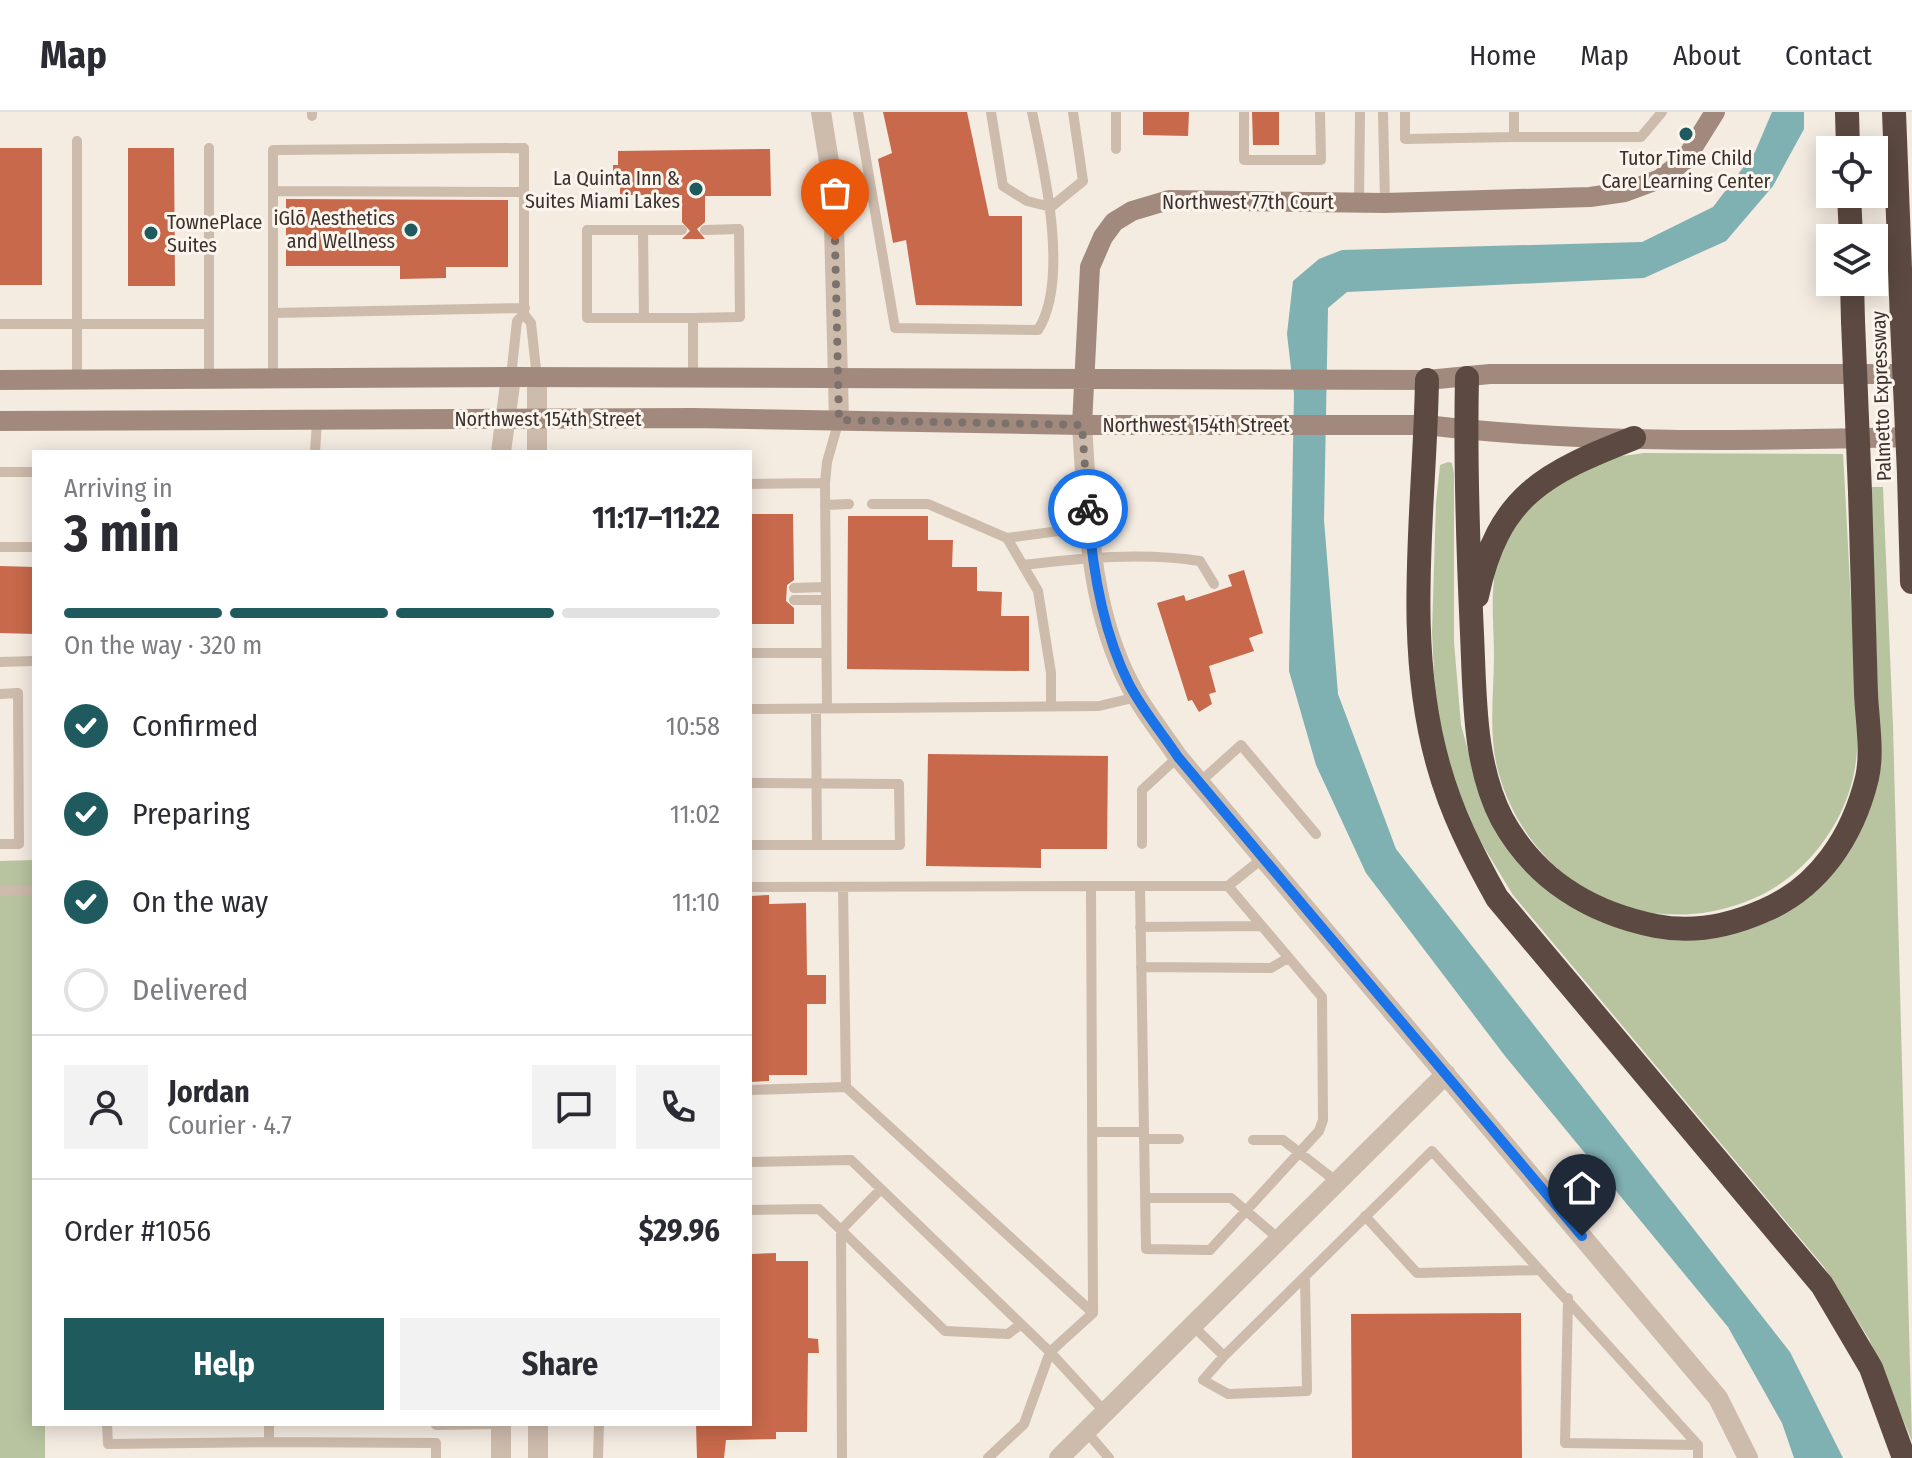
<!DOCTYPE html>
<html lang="en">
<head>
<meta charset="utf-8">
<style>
  body { margin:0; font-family:"Fira Sans Condensed",sans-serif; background:#f2f2f3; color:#2b2b33; height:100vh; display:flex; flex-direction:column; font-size:30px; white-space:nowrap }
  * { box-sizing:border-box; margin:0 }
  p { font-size:26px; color:#7c7c81 }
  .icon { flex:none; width:44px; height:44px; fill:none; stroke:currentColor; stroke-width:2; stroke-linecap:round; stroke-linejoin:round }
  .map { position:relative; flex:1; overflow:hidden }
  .panel { position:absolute; left:32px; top:338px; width:720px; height:976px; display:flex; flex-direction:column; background:#fff; border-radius:0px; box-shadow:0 4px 20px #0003 }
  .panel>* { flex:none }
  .controls { position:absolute; left:1816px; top:24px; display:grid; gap:16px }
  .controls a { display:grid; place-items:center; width:72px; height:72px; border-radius:0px; background:#fff; box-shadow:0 4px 20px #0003; font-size:40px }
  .pin { position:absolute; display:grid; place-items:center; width:68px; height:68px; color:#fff; margin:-82px -34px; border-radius:50% 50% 50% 0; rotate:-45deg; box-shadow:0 0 8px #0007 }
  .pin .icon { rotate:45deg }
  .courier { position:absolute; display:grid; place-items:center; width:80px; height:80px; margin:-40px; border:6px solid #1a73e8; border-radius:50%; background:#fff; color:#222; box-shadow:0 2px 10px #0007 }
  .head em { font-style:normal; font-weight:700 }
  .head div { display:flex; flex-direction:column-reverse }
  .head { display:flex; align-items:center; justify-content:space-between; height:136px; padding:0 32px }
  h1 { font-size:52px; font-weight:700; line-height:60px }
  .bar { display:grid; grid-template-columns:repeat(4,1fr); gap:12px 8px; align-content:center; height:96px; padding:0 32px }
  .bar i { height:10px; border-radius:6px; background:#e1e1e2 }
  .bar .on { background:#1f5a5e }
  .bar p { grid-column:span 4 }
  .line { display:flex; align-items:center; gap:20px; padding:0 32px; border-top:2px solid #e1e1e2 }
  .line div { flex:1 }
  .round { display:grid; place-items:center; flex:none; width:84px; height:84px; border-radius:0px; background:#f2f2f3 }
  ol { padding:0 32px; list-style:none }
  li { display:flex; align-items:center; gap:24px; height:88px }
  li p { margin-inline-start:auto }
  li .icon { padding:8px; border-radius:50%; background:#1f5a5e; color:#fff; stroke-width:4 }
  li:last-child { color:#7c7c81 }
  li i { width:44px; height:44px; border:4px solid #e1e1e2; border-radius:50% }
  .button { display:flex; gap:16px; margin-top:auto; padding:16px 32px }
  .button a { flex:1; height:92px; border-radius:0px; background:#1f5a5e; color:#fff; font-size:32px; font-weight:700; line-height:92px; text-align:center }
  .button a+a { background:#f2f2f3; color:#2b2b33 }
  header { display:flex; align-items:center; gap:48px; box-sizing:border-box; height:112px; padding:0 40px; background:#fff; border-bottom:2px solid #e1e1e2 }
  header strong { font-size:38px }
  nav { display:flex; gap:44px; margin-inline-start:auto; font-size:28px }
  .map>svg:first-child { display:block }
  .green { fill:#b8c4a0 }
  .water { fill:#7fb0b2 }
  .building { fill:#c8694b }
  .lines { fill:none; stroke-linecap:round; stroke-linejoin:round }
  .lane { stroke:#cdbbac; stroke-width:10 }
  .street { stroke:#cdbbac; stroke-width:20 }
  .secondary { stroke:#a18a7d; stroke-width:20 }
  .highway { stroke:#5c4a42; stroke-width:24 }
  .highway-bridge { stroke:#5c4a42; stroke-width:24 }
  .done { stroke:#7c716b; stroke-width:8; stroke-dasharray:0 14.4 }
  .route { stroke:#1a73e8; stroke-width:10 }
  .poi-dot { fill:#1f5a5e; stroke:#fbf5ee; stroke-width:3 }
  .labels { text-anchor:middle; stroke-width:6; stroke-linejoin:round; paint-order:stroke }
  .poi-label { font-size:20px; fill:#3b302b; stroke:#fbf5ee; text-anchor:end }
  .street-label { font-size:20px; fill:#3b302b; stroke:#fbf5ee }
</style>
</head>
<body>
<header>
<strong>Map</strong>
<nav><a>Home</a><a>Map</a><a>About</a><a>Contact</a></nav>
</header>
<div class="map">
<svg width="1912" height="1346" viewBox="0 0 1912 1346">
  <rect width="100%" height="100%" fill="#f4ebe1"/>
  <path class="green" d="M 1644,341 L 1843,342 C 1847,409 1850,477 1854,544 C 1856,584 1862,626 1853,666 C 1840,721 1798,771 1745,790 C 1637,831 1528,768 1498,659 C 1488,622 1494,580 1494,543 C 1494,506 1487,461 1506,428 C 1522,399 1554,368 1585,353 C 1601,345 1626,344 1644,341 Z
    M 1448,350 L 1452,351 L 1454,362 L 1454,530 L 1461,613 L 1472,653 L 1558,786 L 1601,810 L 1647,824 L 1811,776 L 1880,637 L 1871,389 L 1872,375 L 1883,375 L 1893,614 L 1912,1329 L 1869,1227 L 1824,1155 L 1513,783 L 1479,727 L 1454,668 L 1436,603 L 1432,520 L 1436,391 L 1440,353 Z
    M 34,748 L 34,1312 L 45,1312 L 45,1346 L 0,1346 L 0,749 Z"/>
  <path class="water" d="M 1772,0 L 1804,0 L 1804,17 L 1773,74 L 1726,129 L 1644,166 L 1347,180 L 1328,196 L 1324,408 L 1338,582 L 1396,737 L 1790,1240 L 1843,1346 L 1794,1346 L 1782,1311 L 1728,1215 L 1505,944 L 1366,761 L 1316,653 L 1289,559 L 1294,282 L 1287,222 L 1293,169 L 1319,147 L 1342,138 L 1642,130 L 1713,95 L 1755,40 Z"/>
  <path class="building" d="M 883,0 L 967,0 L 989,104 L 1022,104 L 1022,194 L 916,193 L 906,128 L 893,131 L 878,47 L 892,41 Z
    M 1143,0 L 1189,0 L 1188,24 L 1143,23 Z
    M 1252,0 L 1279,0 L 1279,33 L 1253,33 Z
    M 0,36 L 42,36 L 42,173 L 0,173 Z
    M 128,36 L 174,36 L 175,174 L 128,174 Z
    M 770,37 L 771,84 L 705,84 L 705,110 L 697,117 L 705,127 L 682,127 L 690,119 L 682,110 L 682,83 L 620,83 L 620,70 L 613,70 L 613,53 L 618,53 L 618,39 Z
    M 286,87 L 508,88 L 508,155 L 446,155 L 446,166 L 400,167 L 400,154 L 286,154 Z
    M 750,402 L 793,402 L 794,468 L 787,473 L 786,489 L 794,496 L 794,512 L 750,512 Z
    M 848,404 L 928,404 L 928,428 L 953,428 L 952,455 L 977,455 L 977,479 L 1002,480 L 1001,504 L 1029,504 L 1029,559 L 847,557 Z
    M 0,454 L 34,455 L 34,522 L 0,521 Z
    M 1244,458 L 1263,521 L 1249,526 L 1254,539 L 1209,554 L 1216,580 L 1209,582 L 1212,592 L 1199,600 L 1192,588 L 1188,589 L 1157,491 L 1184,483 L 1186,489 L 1217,479 L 1232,474 L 1228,463 Z
    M 928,642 L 1108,644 L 1107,737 L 1041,737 L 1041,756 L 926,754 Z
    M 769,783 L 769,792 L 806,791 L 807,863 L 826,863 L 826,892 L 807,892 L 807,963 L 769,963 L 769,969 L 750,970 L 750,784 Z
    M 776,1141 L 776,1149 L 808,1149 L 808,1226 L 818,1227 L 819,1241 L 808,1241 L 807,1320 L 776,1320 L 776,1327 L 726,1328 L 724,1346 L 697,1346 L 696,1312 L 750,1312 L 750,1148 L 752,1142 Z
    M 1521,1201 L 1522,1346 L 1352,1346 L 1351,1202 Z"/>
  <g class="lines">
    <path class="lane" d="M 312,0 L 312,4
      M 858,0 L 895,216 L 1038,218 C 1070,168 1044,56 1032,0
      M 991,0 L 1003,74 L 1027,89 L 1051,95
      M 1116,0 L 1116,37
      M 1244,0 L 1244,48 L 1321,48 L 1320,0
      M 1383,0 L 1385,91
      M 1405,0 L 1405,27 L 1514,25 L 1514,0
      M 1514,25 L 1641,25 L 1662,0
      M 77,29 L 77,268
      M 273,79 L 524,80
      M 1359,90 L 1360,0
      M 1051,95 L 1083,69 L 1073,0
      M 643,118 L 644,206
      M 682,118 L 587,118 L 587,206 L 693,206
      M 273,201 L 525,196
      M 0,212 L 209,212 L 209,36
      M 209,212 L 209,267
      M 511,265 L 517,209 L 524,202
      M 693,266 L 693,206 L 740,205 L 739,117 L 705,118
      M 273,267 L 273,38 L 524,36 L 524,202 L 531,211 L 537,266
      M 315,340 L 317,310
      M 0,360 L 34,360
      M 750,372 L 825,371
      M 872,392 L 928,392 L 1007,426 L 1089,415
      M 825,393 L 849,392
      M 1007,426 L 1038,479 L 1051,561 L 1051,594
      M 0,435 L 34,435
      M 1023,453 C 1082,446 1141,440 1200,449 L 1214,472
      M 794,476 L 825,475
      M 794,488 L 826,488
      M 750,541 L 826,541
      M 0,550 L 34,549
      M 0,582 L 18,581 L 19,732 L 0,732
      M 827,596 L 825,371 L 827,350 L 839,308
      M 750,597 L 1099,594 L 1137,585
      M 1200,670 L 1241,633 L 1316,722
      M 750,671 L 899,672 L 900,733 L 817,733
      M 1142,732 L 1142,678 L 1178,645
      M 750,733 L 817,733 L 816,597
      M 1091,774 L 1140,774 L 1144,1020 L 1092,1020
      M 1140,774 L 1228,774
      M 750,775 L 1091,774 L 1093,1201 L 1050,1240 L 1024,1312 L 988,1346
      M 0,779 L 34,778
      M 1140,815 L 1260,814
      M 1141,855 L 1271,856 L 1288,846
      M 846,975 L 1093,1201
      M 750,978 L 846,975 L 843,775
      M 1144,1020 L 1146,1137 L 1210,1138 L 1319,1019 L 1323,1008 L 1322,885 L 1228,774 L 1263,746
      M 1144,1027 L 1179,1027
      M 1253,1028 L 1283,1028 L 1337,1070
      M 750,1050 L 851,1048 L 1050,1240 L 1105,1300
      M 881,1077 L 841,1118 L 945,1219 L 1008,1222 L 1021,1212
      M 1146,1086 L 1231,1086 L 1279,1127
      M 750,1098 L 819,1097 L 841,1118 L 842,1346
      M 1365,1104 L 1417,1161 L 1540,1158
      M 1568,1186 L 1565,1331 L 1698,1333
      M 1192,1213 L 1224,1244 L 1432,1039 L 1698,1333 L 1698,1346
      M 1224,1244 L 1203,1268 L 1228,1282 L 1307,1279 L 1305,1165
      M 107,1312 L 108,1332 L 269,1330
      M 269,1312 L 269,1330 L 436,1331 L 436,1346
      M 436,1313 L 497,1312
      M 1086,1319 L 1109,1346
      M 598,1346 L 599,1312"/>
    <path class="street" d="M 821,0 L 833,74 L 839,308
      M 537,266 L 537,340
      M 1082,313 C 1088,400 1088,494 1130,573 C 1143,598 1162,621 1178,645 L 1718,1286 L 1748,1346
      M 501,340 L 511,265
      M 501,1312 L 501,1346
      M 538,1312 L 538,1346
      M 1059,1346 L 1446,962"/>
    <path class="secondary" d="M 0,268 L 511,265 L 1427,268 L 1490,262 L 1912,262
      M 0,309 L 693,306 L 1082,313 L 1426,313 C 1586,332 1751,329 1912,325
      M 1082,313 L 1090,155 L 1103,125 L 1114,110 L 1132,99 L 1169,88 L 1385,91 L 1590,85 L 1625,80 L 1660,67 L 1685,48 L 1715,0"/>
    <path class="highway" d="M 1847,0 L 1848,38
      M 1894,0 L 1902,210
      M 1849,82 L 1851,126
      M 1852,170 L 1853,209
      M 1467,266 C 1465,352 1468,436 1472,522 C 1475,583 1473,651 1502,707 C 1535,767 1590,801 1656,814 C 1692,821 1729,814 1763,799 C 1819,776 1853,724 1867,666 C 1873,640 1867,607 1866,581 C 1864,514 1862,447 1860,380
      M 1427,268 C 1425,394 1403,528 1438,652 C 1451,700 1473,743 1497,786 L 1822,1173 L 1871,1256 L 1904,1346
      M 1909,362 L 1912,470
      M 1477,484 C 1498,383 1545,361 1634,326"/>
    <path class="highway-bridge" d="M 1853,209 L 1860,380
      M 1902,210 L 1909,362"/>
  </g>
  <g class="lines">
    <path class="done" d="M 835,129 L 839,308 L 1082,313 L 1088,397"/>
    <path class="route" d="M 1088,397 C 1092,456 1102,518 1129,572 C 1142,597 1162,621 1178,645 L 1582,1124"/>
  </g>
  <g class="poi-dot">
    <circle cx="1686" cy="22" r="8"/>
    <circle cx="696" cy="77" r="8"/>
    <circle cx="411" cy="118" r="8"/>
    <circle cx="151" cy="121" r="8"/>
  </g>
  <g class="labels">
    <g class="poi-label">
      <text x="1686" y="53" text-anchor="middle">Tutor Time Child<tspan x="1686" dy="23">Care Learning Center</tspan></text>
      <text x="680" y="73">La Quinta Inn &amp;<tspan x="680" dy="23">Suites Miami Lakes</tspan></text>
      <text x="395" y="113">iGlō Aesthetics<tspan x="395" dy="23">and Wellness</tspan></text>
      <text x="167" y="117" text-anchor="start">TownePlace<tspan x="167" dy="23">Suites</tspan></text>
    </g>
    <g class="street-label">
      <text x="1248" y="97">Northwest 77th Court</text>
      <text transform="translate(1881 284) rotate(-92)" y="7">Palmetto Expressway</text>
      <text x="548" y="314">Northwest 154th Street</text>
      <text x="1196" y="320">Northwest 154th Street</text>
    </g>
  </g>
</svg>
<div class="controls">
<a><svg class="icon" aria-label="locate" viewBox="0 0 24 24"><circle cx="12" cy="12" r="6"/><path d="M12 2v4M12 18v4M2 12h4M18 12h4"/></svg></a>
<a><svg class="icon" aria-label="layers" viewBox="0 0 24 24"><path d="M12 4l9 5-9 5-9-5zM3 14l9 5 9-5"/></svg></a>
</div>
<div class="pin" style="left:835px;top:129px;background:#ea580c"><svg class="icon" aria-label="bag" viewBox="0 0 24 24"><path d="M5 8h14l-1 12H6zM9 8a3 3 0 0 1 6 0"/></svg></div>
<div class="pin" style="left:1582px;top:1124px;background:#1f2937"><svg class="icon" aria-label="home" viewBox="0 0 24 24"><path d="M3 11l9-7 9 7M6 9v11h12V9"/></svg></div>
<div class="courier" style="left:1088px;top:397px"><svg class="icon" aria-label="bike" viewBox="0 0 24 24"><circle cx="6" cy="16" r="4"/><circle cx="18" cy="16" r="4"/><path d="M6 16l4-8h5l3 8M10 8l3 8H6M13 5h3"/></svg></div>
<section class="panel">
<div class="head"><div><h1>3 min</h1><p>Arriving in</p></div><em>11:17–11:22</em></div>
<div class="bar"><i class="on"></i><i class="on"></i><i class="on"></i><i></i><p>On the way · 320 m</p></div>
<ol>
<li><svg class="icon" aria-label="check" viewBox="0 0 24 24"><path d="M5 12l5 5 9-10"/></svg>Confirmed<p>10:58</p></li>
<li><svg class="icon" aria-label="check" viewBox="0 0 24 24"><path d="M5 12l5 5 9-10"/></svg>Preparing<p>11:02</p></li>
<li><svg class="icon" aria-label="check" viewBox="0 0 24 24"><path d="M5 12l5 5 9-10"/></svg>On the way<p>11:10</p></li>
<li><i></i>Delivered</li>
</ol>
<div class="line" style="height:144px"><a class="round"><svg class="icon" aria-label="person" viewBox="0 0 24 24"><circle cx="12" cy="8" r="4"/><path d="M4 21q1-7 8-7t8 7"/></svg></a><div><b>Jordan</b><p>Courier · 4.7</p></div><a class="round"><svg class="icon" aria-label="chat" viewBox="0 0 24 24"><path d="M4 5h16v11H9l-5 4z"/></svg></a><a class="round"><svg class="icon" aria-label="phone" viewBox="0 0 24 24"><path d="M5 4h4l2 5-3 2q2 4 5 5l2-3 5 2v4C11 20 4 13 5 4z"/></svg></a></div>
<div class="line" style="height:104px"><div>Order #1056</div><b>$29.96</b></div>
<div class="button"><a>Help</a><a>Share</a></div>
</section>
</div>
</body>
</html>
